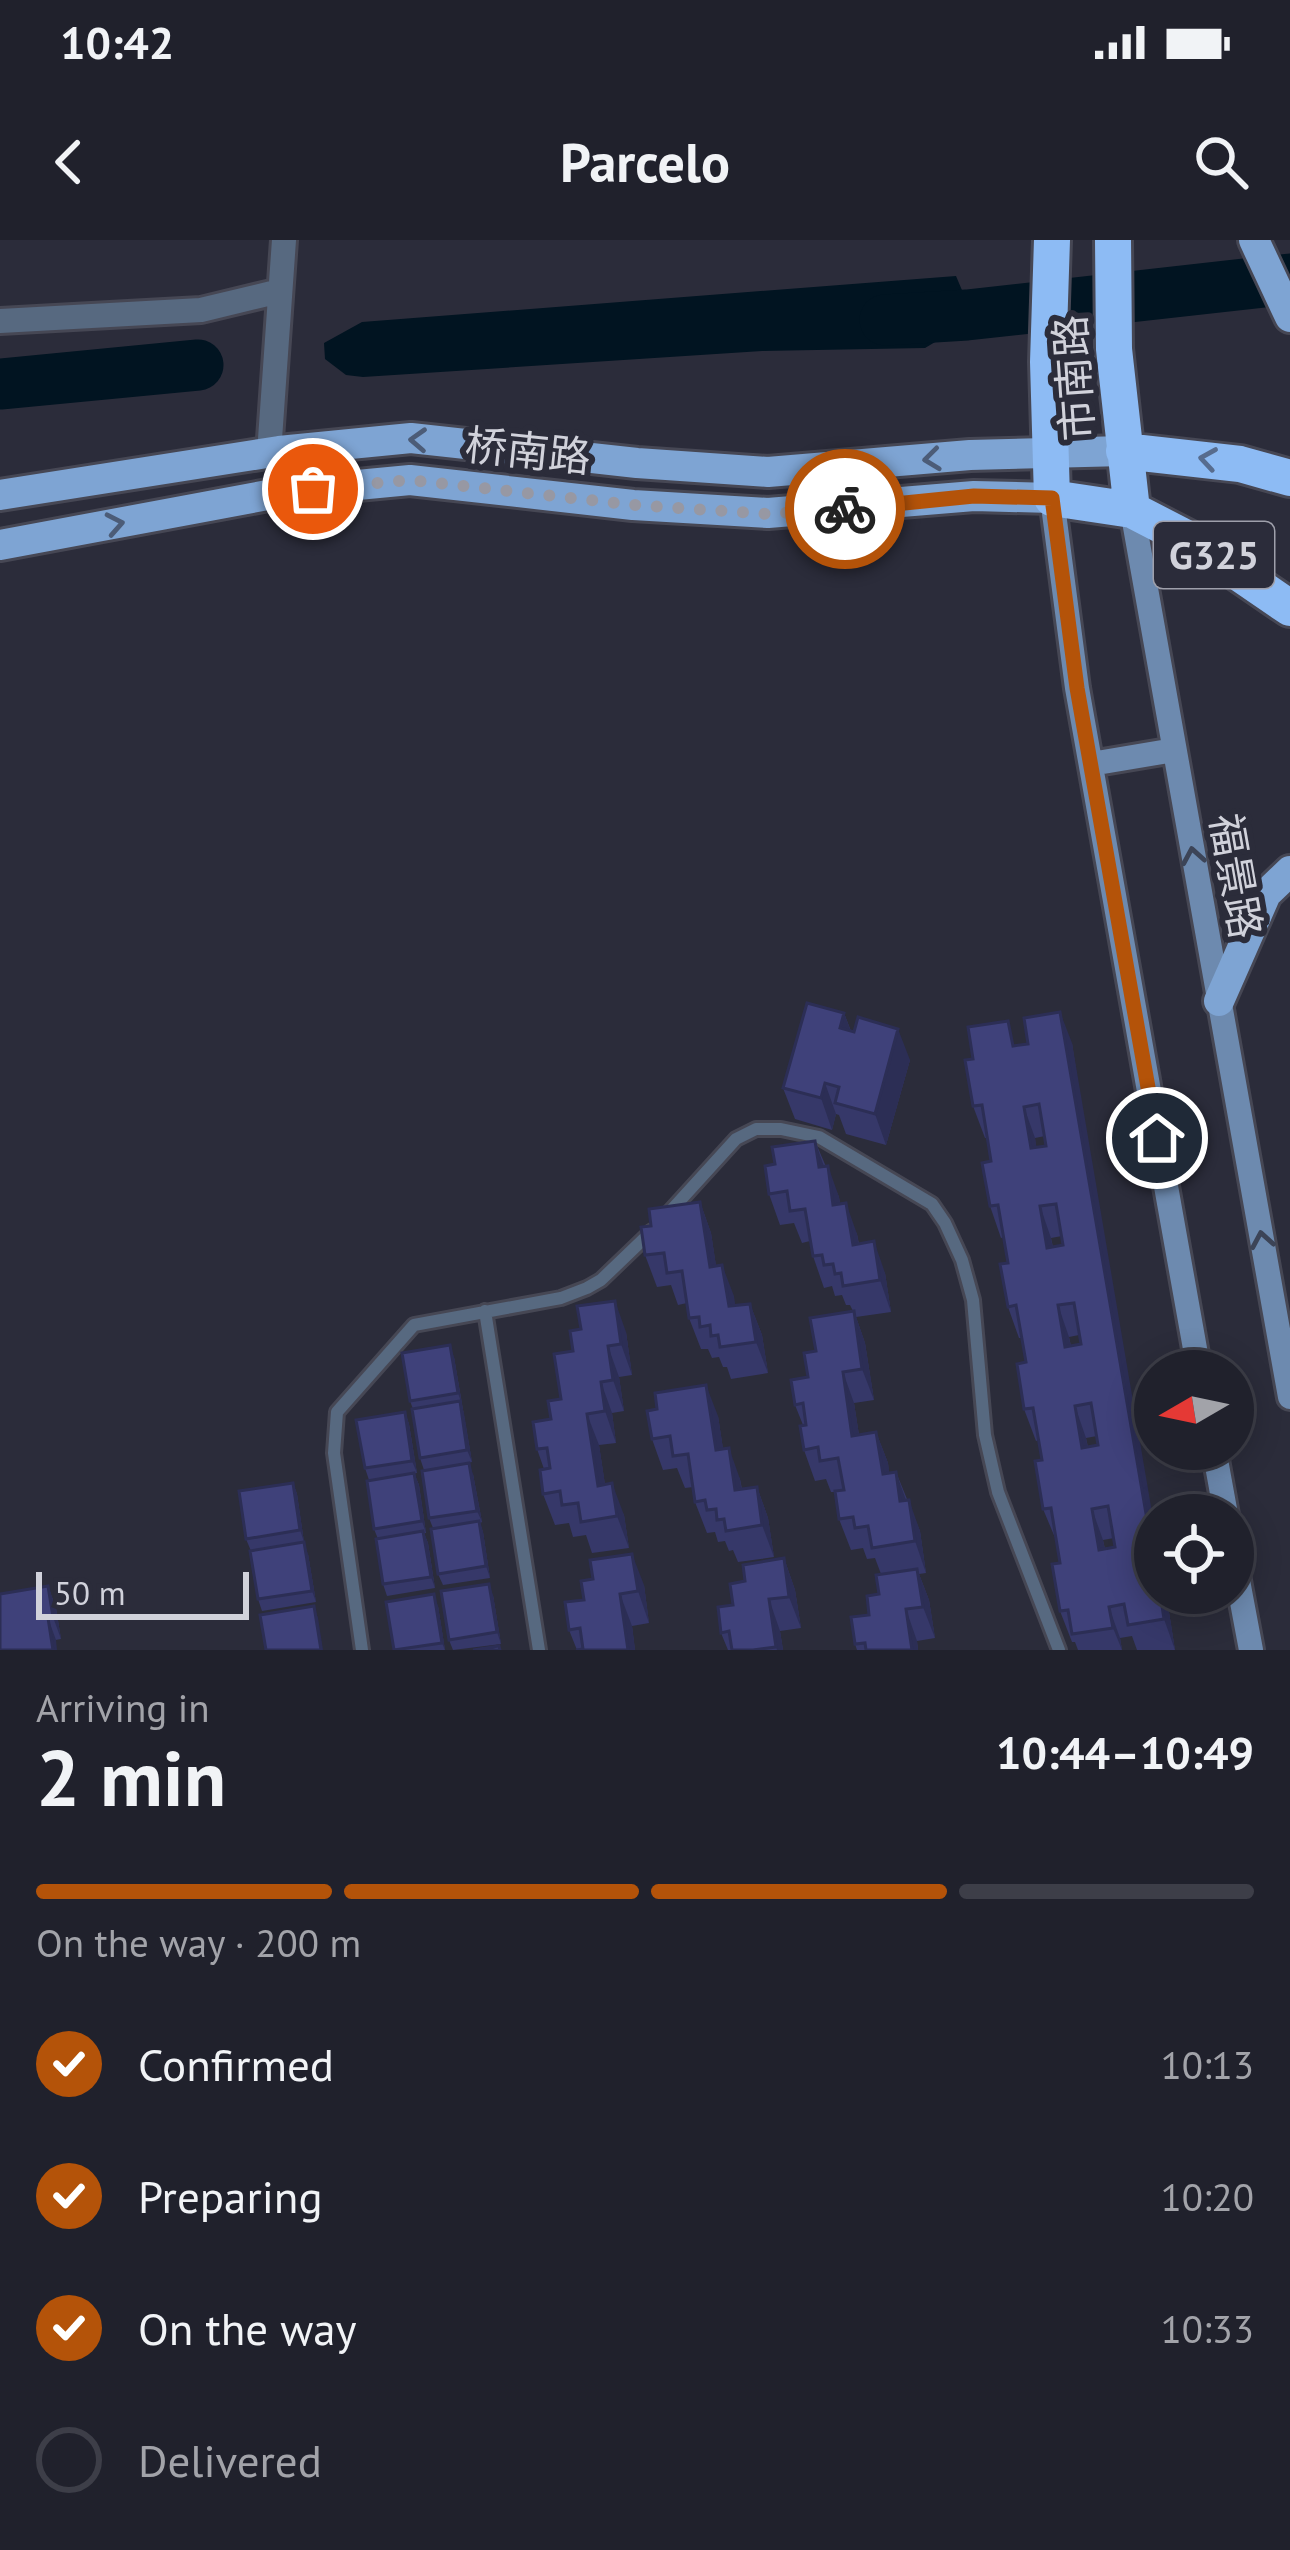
<!DOCTYPE html>
<html lang="en">
<head>
<meta charset="utf-8">
<style>
  body { margin:0; font-family:"PT Sans","Noto Sans SC",sans-serif; background:#2d2e38; color:#f1f3f6; height:100vh; display:flex; flex-direction:column; font-size:45px; white-space:nowrap }
  * { box-sizing:border-box; margin:0 }
  p { font-size:39px; color:#a2a3a9 }
  .icon { flex:none; width:66px; height:66px; fill:none; stroke:currentColor; stroke-width:2; stroke-linecap:round; stroke-linejoin:round }
  .map { position:relative; height:1410px; overflow:hidden }
  .side { display:flex; flex-direction:column; background:#20212c; flex:1 }
  .side>* { flex:none }
  .needle { width:78px; rotate:261deg }
  .fabs { position:absolute; left:1134px; top:1110px; display:grid; gap:24px }
  .fabs a { display:grid; place-items:center; width:120px; height:120px; border-radius:50%; background:#20212c; box-shadow:0 6px 30px #0003,0 0 0 3px #3d3e48; font-size:60px }
  .scale { position:absolute; left:36px; bottom:30px; width:213px; box-sizing:border-box; padding-left:12px; border:6px solid #d1d2db; border-top:0; font-size:33px; line-height:42px; white-space:nowrap; color:#d1d2db; -webkit-text-stroke:9px #2b2c3a; paint-order:stroke }
  .pin { position:absolute; display:grid; place-items:center; width:102px; height:102px; color:#fff; margin:-51px; border:6px solid #fff; border-radius:50%; box-shadow:0 3px 12px #0007 }
  .courier { position:absolute; display:grid; place-items:center; width:120px; height:120px; margin:-60px; border:9px solid #b45309; border-radius:50%; background:#fff; color:#222; box-shadow:0 3px 15px #0007 }
  .overview em { font-style:normal; font-weight:700 }
  .overview div { display:flex; flex-direction:column-reverse }
  .overview { display:flex; align-items:center; justify-content:space-between; height:204px; padding:0 36px }
  h1 { font-size:78px; font-weight:700; line-height:90px }
  .bar { display:grid; grid-template-columns:repeat(4,1fr); gap:18px 12px; align-content:center; height:144px; padding:0 36px }
  .bar i { height:15px; border-radius:9px; background:#3d3e48 }
  .bar .current { background:#b45309 }
  .bar p { grid-column:span 4 }
  ol { padding:0 36px; list-style:none }
  li { display:flex; align-items:center; gap:36px; height:132px }
  li p { margin-inline-start:auto }
  li .icon { padding:12px; border-radius:50%; background:#b45309; color:#fff; stroke-width:4 }
  li:last-child { color:#a2a3a9 }
  li i { width:66px; height:66px; border:6px solid #3d3e48; border-radius:50% }
  .status { display:flex; justify-content:space-between; align-items:center; height:84px; padding:0 60px; background:#20212c; direction:ltr }
  .status svg { height:33px; fill:currentColor }
  header { display:flex; justify-content:space-between; align-items:center; height:156px; padding:0 36px; background:#20212c; font-size:54px; font-weight:700 }
  .map>svg:first-child { display:block }
  .water { fill:#011421 }
  .lines { fill:none; stroke-linecap:round; stroke-linejoin:round }
  .river { stroke:#011421; stroke-width:51 }
  .lane-casing { stroke:#464754; stroke-width:18 }
  .street-casing { stroke:#464754; stroke-width:30 }
  .secondary-casing { stroke:#464754; stroke-width:30 }
  .primary-casing { stroke:#464754; stroke-width:36 }
  .highway-casing { stroke:#464754; stroke-width:42 }
  .lane { stroke:#576980; stroke-width:12 }
  .street { stroke:#576980; stroke-width:24 }
  .secondary { stroke:#6d8aaf; stroke-width:24 }
  .primary { stroke:#7ea4d3; stroke-width:30 }
  .highway { stroke:#8dbbf4; stroke-width:36 }
  .wall { fill:#363869; fill-rule:evenodd }
  .shaded-wall { fill:#2c2e55 }
  .building { fill:#3f417a; stroke:#2c2e55; stroke-width:3; fill-rule:evenodd }
  .oneway { stroke:#4c5c77 }
  .oneway2 { stroke:#576c8e }
  .oneway3 { stroke:#3c4457 }
  .done { stroke:#9798a3; stroke-width:12; stroke-dasharray:0 21.6 }
  .route { stroke:#b45309; stroke-width:15 }
  .labels { text-anchor:middle; stroke-width:12; stroke-linejoin:round; paint-order:stroke }
  .shield { fill:#2b2c3a; stroke:#9fa0ab; stroke-width:3 }
  .shield-label { font-size:39px; font-weight:bold; fill:#d1d2db }
  .street-label { font-size:42px; fill:#d1d2db; stroke:#2b2c3a }
</style>
</head>
<body>
<div class="status"><b>10:42</b><svg viewBox="0 0 49 12"><path d="M0 12V9h3v3zM5 12V6h3v6zM10 12V3h3v9zM15 12V0h3v12zM26 1h20v11H26zM47 4h2v5h-2z"/></svg></div>
<header><svg class="icon" aria-label="back" viewBox="0 0 24 24"><path d="M15 5l-7 7 7 7"/></svg>Parcelo<svg class="icon" aria-label="search" viewBox="0 0 24 24"><circle cx="10" cy="10" r="6"/><path d="M15 15l6 6"/></svg></header>
<div class="map">
<svg width="1290" height="1410" viewBox="0 0 1290 1410">
  <rect width="100%" height="100%" fill="#2b2c3a"/>
  <path class="water" d="M 956,36 L 964,55 L 947,95 L 925,108 L 762,111 L 363,137 L 346,135 L 325,119 L 324,103 L 362,82 Z"/>
  <g class="lines">
    <path class="river" d="M 885,80 L 967,75 L 1290,39
      M 0,144 L 198,125"/>
    <g class="lane-casing">
      <path id="lane" d="M 666,976 L 736,899 L 756,889 L 781,889 L 819,897 L 932,964 L 945,983 L 962,1020 L 973,1060 L 985,1195 L 998,1252 L 1059,1410
        M 485,1071 L 539,1410
        M 362,1410 L 334,1213 L 337,1172 L 414,1085 L 561,1058 L 587,1048 L 601,1040 L 652,991"/>
    </g>
    <g class="street-casing">
      <path id="street" d="M 0,81 L 201,70 L 280,51
        M 269,213 L 284,0"/>
    </g>
    <g class="secondary-casing">
      <path id="secondary" d="M 1052,258 L 1077,448 L 1199,1131
        M 1132,270 L 1290,1157
        M 1091,524 L 1174,510
        M 1214,1209 L 1226,1275
        M 1233,1314 L 1251,1410"/>
    </g>
    <g class="primary-casing">
      <path id="primary" d="M 1254,0 L 1290,77
        M 0,255 L 279,211 L 411,198 L 637,223 L 768,232 L 970,215 L 1124,211
        M 0,305 L 284,252 L 410,240 L 633,265 L 768,273 L 974,256 L 1052,258
        M 1219,761 L 1266,654 L 1290,631"/>
    </g>
    <g class="highway-casing">
      <path id="highway" d="M 1052,0 L 1048,122 L 1052,258 L 1132,270 L 1192,301 L 1290,368
        M 1113,0 L 1114,109 L 1132,270
        M 1124,211 L 1240,224 L 1290,238"/>
    </g>
    <use href="#lane" class="lane"/>
    <use href="#street" class="street"/>
    <use href="#secondary" class="secondary"/>
    <use href="#primary" class="primary"/>
    <use href="#highway" class="highway"/>
  </g>
  <path class="wall" d="M 844,773 L 851,791 L 910,820 L 886,905 L 846,894 L 839,875 L 836,874 L 832,890 L 795,879 L 783,848 Z
    M 1072,803 L 1155,1353 L 1166,1353 L 1175,1410 L 1137,1410 L 1132,1396 L 1120,1398 L 1122,1410 L 1078,1410 L 1075,1402 L 1072,1402 L 1060,1371 L 1060,1323 L 1056,1300 L 1043,1269 L 1042,1220 L 1039,1200 L 1036,1201 L 1024,1169 L 1026,1122 L 1021,1098 L 1019,1098 L 1008,1067 L 1008,1023 L 1004,997 L 1001,998 L 990,966 L 991,921 L 987,898 L 985,898 L 973,866 L 1018,806 ZM 1045,896 L 1046,906 L 1036,907 L 1035,898 ZM 1062,996 L 1063,1005 L 1053,1007 L 1051,998 ZM 1079,1095 L 1081,1104 L 1071,1106 L 1069,1097 ZM 1097,1196 L 1098,1205 L 1088,1207 L 1086,1198 ZM 1114,1298 L 1115,1307 L 1105,1309 L 1103,1300 Z
    M 815,901 L 839,957 L 840,964 L 857,994 L 859,1004 L 885,1033 L 891,1072 L 856,1077 L 865,1103 L 874,1160 L 854,1163 L 859,1195 L 876,1192 L 888,1223 L 889,1233 L 896,1232 L 920,1291 L 926,1333 L 919,1334 L 929,1360 L 935,1398 L 917,1401 L 918,1410 L 857,1410 L 855,1404 L 879,1354 L 881,1334 L 875,1318 L 867,1319 L 863,1308 L 851,1310 L 839,1279 L 835,1252 L 831,1252 L 826,1239 L 815,1241 L 804,1210 L 803,1185 L 795,1165 L 808,1137 L 816,1111 L 853,1071 L 850,1065 L 846,1065 L 842,1055 L 835,1056 L 832,1046 L 824,1048 L 813,1016 L 810,1001 L 802,1003 L 794,983 L 780,985 L 769,954 L 775,924 Z
    M 700,962 L 711,993 L 716,1026 L 722,1025 L 735,1066 L 750,1064 L 762,1095 L 768,1133 L 731,1139 L 727,1127 L 723,1127 L 719,1117 L 712,1118 L 708,1109 L 701,1109 L 689,1078 L 687,1063 L 678,1065 L 671,1045 L 657,1047 L 645,1015 L 651,986 Z
    M 581,1089 L 626,1092 L 632,1135 L 619,1137 L 624,1171 L 612,1173 L 616,1203 L 599,1205 L 605,1245 L 624,1275 L 629,1308 L 592,1313 L 586,1295 L 573,1297 L 569,1283 L 555,1285 L 543,1254 L 544,1229 L 537,1209 L 561,1159 L 573,1111 Z
    M 454,1117 L 472,1222 L 424,1230 L 420,1218 L 413,1169 L 410,1161 Z
    M 405,1172 L 409,1184 L 417,1233 L 369,1240 L 365,1228 Z
    M 718,1176 L 723,1209 L 740,1239 L 742,1249 L 757,1247 L 768,1278 L 774,1317 L 738,1322 L 733,1310 L 729,1311 L 725,1301 L 718,1302 L 715,1292 L 707,1293 L 695,1262 L 693,1247 L 685,1248 L 677,1228 L 663,1230 L 652,1199 Z
    M 414,1233 L 419,1245 L 426,1293 L 424,1293 L 428,1303 L 435,1348 L 387,1356 L 383,1344 L 378,1299 L 374,1289 Z
    M 473,1234 L 482,1282 L 480,1283 L 483,1292 L 490,1338 L 443,1345 L 438,1334 L 433,1288 L 429,1278 Z
    M 293,1243 L 297,1254 L 304,1302 L 251,1311 L 246,1299 Z
    M 308,1314 L 316,1362 L 262,1371 L 258,1359 Z
    M 784,1318 L 795,1350 L 801,1388 L 780,1391 L 783,1410 L 728,1410 L 721,1393 L 745,1341 Z
    M 644,1345 L 649,1383 L 632,1386 L 635,1410 L 577,1410 L 569,1390 L 584,1360 Z
    M 48,1346 L 56,1368 L 61,1399 L 0,1410 Z
    M 493,1355 L 501,1404 L 453,1410 L 449,1400 Z
    M 438,1366 L 445,1410 L 394,1410 Z"/>
  <path class="shaded-wall" d="M 1060,772 L 1072,803 L 1155,1290 L 1155,1326 Z
    M 844,773 L 856,805 L 840,788 Z
    M 898,789 L 910,820 L 886,905 L 875,874 Z
    M 825,843 L 836,874 L 832,890 L 821,858 Z
    M 1024,867 L 1035,898 L 1042,940 L 1031,908 Z
    M 815,901 L 826,932 L 819,927 Z
    M 828,926 L 839,957 L 845,996 L 833,965 Z
    M 700,962 L 711,993 L 721,1058 L 710,1027 Z
    M 846,963 L 857,994 L 864,1036 L 853,1005 Z
    M 1040,966 L 1051,998 L 1058,1039 L 1047,1008 Z
    M 874,1001 L 885,1033 L 891,1072 L 880,1040 Z
    M 722,1025 L 734,1056 L 740,1098 L 729,1066 Z
    M 615,1061 L 626,1092 L 632,1135 L 621,1104 Z
    M 750,1064 L 762,1095 L 768,1133 L 756,1102 Z
    M 1058,1065 L 1069,1097 L 1076,1138 L 1065,1107 Z
    M 854,1071 L 865,1103 L 874,1160 L 862,1129 Z
    M 450,1105 L 454,1117 L 462,1165 L 458,1153 Z
    M 608,1106 L 619,1137 L 624,1171 L 613,1140 Z
    M 843,1132 L 854,1163 L 864,1227 L 852,1196 Z
    M 601,1142 L 612,1173 L 616,1203 L 605,1171 Z
    M 706,1145 L 718,1176 L 728,1241 L 716,1210 Z
    M 460,1161 L 464,1173 L 472,1222 L 467,1210 Z
    M 1075,1166 L 1086,1198 L 1093,1239 L 1082,1208 Z
    M 405,1172 L 409,1184 L 417,1233 L 412,1221 Z
    M 587,1174 L 599,1205 L 610,1277 L 598,1246 Z
    M 876,1192 L 888,1223 L 894,1265 L 883,1234 Z
    M 729,1208 L 740,1239 L 746,1281 L 735,1250 Z
    M 469,1223 L 473,1234 L 482,1282 L 477,1271 Z
    M 896,1232 L 907,1263 L 900,1261 Z
    M 414,1233 L 419,1245 L 426,1293 L 422,1281 Z
    M 293,1243 L 297,1254 L 304,1302 L 300,1290 Z
    M 612,1243 L 624,1275 L 629,1308 L 617,1276 Z
    M 757,1247 L 768,1278 L 774,1317 L 762,1285 Z
    M 909,1260 L 920,1291 L 926,1333 L 915,1301 Z
    M 1092,1269 L 1103,1300 L 1111,1341 L 1099,1310 Z
    M 479,1281 L 483,1292 L 490,1338 L 486,1326 Z
    M 423,1291 L 428,1303 L 435,1348 L 431,1337 Z
    M 304,1302 L 308,1314 L 316,1362 L 312,1351 Z
    M 632,1314 L 644,1345 L 649,1383 L 638,1351 Z
    M 784,1318 L 795,1350 L 801,1388 L 789,1357 Z
    M 917,1329 L 929,1360 L 935,1398 L 923,1367 Z
    M 489,1344 L 493,1355 L 501,1404 L 497,1392 Z
    M 48,1346 L 56,1368 L 61,1399 L 53,1377 Z
    M 1160,1353 L 1166,1353 L 1175,1410 L 1164,1379 Z
    M 434,1354 L 438,1366 L 445,1410 L 442,1403 Z
    M 620,1354 L 632,1386 L 635,1410 L 628,1410 Z
    M 769,1359 L 780,1391 L 783,1410 L 777,1410 L 776,1407 Z
    M 314,1366 L 318,1378 L 323,1410 L 321,1410 Z
    M 1109,1367 L 1120,1398 L 1122,1410 L 1113,1388 Z
    M 906,1369 L 917,1401 L 918,1410 L 912,1410 Z
    M 48,1378 L 56,1400 L 57,1410 L 53,1410 Z"/>
  <path class="building" d="M 807,763 L 844,773 L 840,788 L 854,792 L 858,777 L 898,789 L 875,874 L 835,863 L 839,847 L 825,843 L 821,858 L 783,848 Z
    M 1060,772 L 1155,1326 L 1155,1353 L 1160,1353 L 1164,1379 L 1128,1385 L 1124,1364 L 1109,1367 L 1113,1388 L 1072,1394 L 1068,1370 L 1060,1371 L 1052,1324 L 1060,1323 L 1051,1268 L 1043,1269 L 1035,1221 L 1042,1220 L 1033,1168 L 1024,1169 L 1017,1124 L 1026,1122 L 1016,1065 L 1008,1067 L 1000,1024 L 1008,1023 L 998,965 L 990,966 L 982,923 L 991,921 L 982,865 L 973,866 L 965,820 L 973,819 L 968,787 L 1008,781 L 1013,806 L 1028,804 L 1024,778 ZM 1039,864 L 1046,906 L 1031,908 L 1024,867 ZM 1056,964 L 1063,1005 L 1047,1008 L 1040,966 ZM 1074,1063 L 1081,1104 L 1065,1107 L 1058,1065 ZM 1091,1163 L 1098,1205 L 1082,1208 L 1075,1166 ZM 1108,1266 L 1115,1307 L 1099,1310 L 1092,1269 Z
    M 815,901 L 819,927 L 828,926 L 833,965 L 846,963 L 853,1005 L 874,1001 L 880,1040 L 843,1046 L 841,1033 L 835,1034 L 833,1024 L 824,1025 L 822,1015 L 813,1016 L 805,969 L 790,971 L 787,951 L 769,954 L 765,926 L 775,924 L 772,907 Z
    M 700,962 L 710,1027 L 722,1025 L 729,1066 L 750,1064 L 756,1102 L 720,1107 L 718,1095 L 711,1096 L 710,1085 L 700,1087 L 699,1077 L 689,1078 L 682,1031 L 667,1033 L 664,1013 L 645,1015 L 641,987 L 651,986 L 649,969 Z
    M 615,1061 L 621,1104 L 608,1106 L 613,1140 L 601,1142 L 605,1171 L 587,1174 L 598,1246 L 612,1243 L 617,1276 L 581,1282 L 578,1263 L 562,1265 L 560,1251 L 543,1254 L 540,1230 L 550,1228 L 547,1208 L 537,1209 L 533,1182 L 551,1179 L 548,1161 L 561,1159 L 554,1114 L 573,1111 L 570,1091 L 581,1089 L 577,1066 Z
    M 854,1071 L 862,1129 L 843,1132 L 852,1196 L 876,1192 L 883,1234 L 896,1232 L 900,1261 L 909,1260 L 915,1301 L 872,1308 L 868,1286 L 855,1288 L 853,1277 L 839,1279 L 835,1251 L 844,1250 L 838,1218 L 820,1221 L 818,1207 L 804,1210 L 800,1186 L 806,1185 L 803,1163 L 795,1165 L 791,1140 L 808,1137 L 804,1113 L 816,1111 L 810,1078 Z
    M 450,1105 L 458,1153 L 410,1161 L 402,1113 Z
    M 706,1145 L 716,1210 L 729,1208 L 735,1250 L 757,1247 L 762,1285 L 726,1291 L 724,1279 L 717,1280 L 716,1269 L 707,1270 L 705,1260 L 695,1262 L 688,1214 L 673,1216 L 670,1196 L 652,1199 L 647,1171 L 657,1169 L 655,1153 Z
    M 460,1161 L 467,1210 L 420,1218 L 412,1169 Z
    M 405,1172 L 412,1221 L 365,1228 L 356,1180 Z
    M 469,1223 L 477,1271 L 429,1278 L 422,1231 Z
    M 414,1233 L 422,1281 L 374,1289 L 367,1241 Z
    M 293,1243 L 300,1290 L 246,1299 L 239,1251 Z
    M 479,1281 L 486,1326 L 438,1334 L 431,1289 Z
    M 423,1291 L 431,1337 L 383,1344 L 376,1299 Z
    M 304,1302 L 312,1351 L 258,1359 L 250,1311 Z
    M 632,1314 L 638,1351 L 620,1354 L 628,1410 L 576,1410 L 583,1409 L 580,1388 L 569,1390 L 565,1362 L 584,1360 L 581,1341 L 593,1339 L 590,1320 Z
    M 784,1318 L 789,1357 L 769,1359 L 776,1407 L 753,1410 L 732,1410 L 729,1391 L 721,1393 L 718,1367 L 733,1365 L 730,1344 L 745,1341 L 743,1325 Z
    M 917,1329 L 923,1367 L 906,1369 L 912,1410 L 866,1410 L 865,1403 L 855,1404 L 851,1377 L 869,1375 L 867,1356 L 879,1354 L 876,1335 Z
    M 489,1344 L 497,1392 L 449,1400 L 441,1351 Z
    M 48,1346 L 53,1377 L 48,1378 L 53,1410 L 0,1410 L 0,1354 Z
    M 434,1354 L 442,1403 L 394,1410 L 386,1362 Z
    M 314,1366 L 321,1410 L 266,1410 L 260,1375 Z
    M 499,1406 L 500,1410 L 473,1410 Z"/>
  <defs><path id="oneway-chevron" d="M-2-3.5L2.5 0L-2 3.5" fill="none" stroke-width="1.6" stroke-linecap="round" stroke-linejoin="round" transform="scale(3)"/></defs>
  <g class="oneway">
    <use href="#oneway-chevron" transform="translate(418 200) rotate(-177)"/>
    <use href="#oneway-chevron" transform="translate(932 219) rotate(173)"/>
    <use href="#oneway-chevron" transform="translate(115 284) rotate(-11)"/>
  </g>
  <use class="oneway2" href="#oneway-chevron" transform="translate(1208 219) rotate(-171)"/>
  <g class="oneway3">
    <use href="#oneway-chevron" transform="translate(1193 616) rotate(-100)"/>
    <use href="#oneway-chevron" transform="translate(1262 1000) rotate(-100)"/>
  </g>
  <g class="lines">
    <path class="done" d="M 313,249 L 410,240 L 634,265 L 768,274 L 845,269"/>
    <path class="route" d="M 845,269 L 974,256 L 1052,258 L 1077,448 L 1157,898"/>
  </g>
  <g class="labels">
    <rect class="shield" x="1154" y="282" width="120" height="66" rx="9"/>
    <g class="shield-label">
      <text x="1214" y="329">G325</text>
    </g>
    <g class="street-label">
      <text transform="translate(1074 138) rotate(-94)" y="15">市南路</text>
      <text transform="translate(528 211) rotate(6)" y="15">桥南路</text>
      <text transform="translate(1236 636) rotate(80)" y="15">福景路</text>
    </g>
  </g>
</svg>
<div class="fabs">
<a><svg class="needle" viewBox="-14 -14 28 28"><path d="M0-13l5 13h-10z" fill="#e53935"/><path d="M0 13l5-13h-10z" fill="#a2a3a9"/></svg></a>
<a><svg class="icon" aria-label="locate" viewBox="0 0 24 24"><circle cx="12" cy="12" r="6"/><path d="M12 2v4M12 18v4M2 12h4M18 12h4"/></svg></a>
</div>
<div class="scale">50 m</div>
<div class="pin" style="left:313px;top:249px;background:#ea580c"><svg class="icon" aria-label="bag" viewBox="0 0 24 24"><path d="M5 8h14l-1 12H6zM9 8a3 3 0 0 1 6 0"/></svg></div>
<div class="pin" style="left:1157px;top:898px;background:#1f2937"><svg class="icon" aria-label="home" viewBox="0 0 24 24"><path d="M3 11l9-7 9 7M6 9v11h12V9"/></svg></div>
<div class="courier" style="left:845px;top:269px"><svg class="icon" aria-label="bike" viewBox="0 0 24 24"><circle cx="6" cy="16" r="4"/><circle cx="18" cy="16" r="4"/><path d="M6 16l4-8h5l3 8M10 8l3 8H6M13 5h3"/></svg></div>
</div>
<section class="side">
<div class="overview"><div><h1>2 min</h1><p>Arriving in</p></div><em>10:44–10:49</em></div>
<div class="bar"><i class="current"></i><i class="current"></i><i class="current"></i><i></i><p>On the way · 200 m</p></div>
<ol>
<li><svg class="icon" aria-label="check" viewBox="0 0 24 24"><path d="M5 12l5 5 9-10"/></svg>Confirmed<p>10:13</p></li>
<li><svg class="icon" aria-label="check" viewBox="0 0 24 24"><path d="M5 12l5 5 9-10"/></svg>Preparing<p>10:20</p></li>
<li><svg class="icon" aria-label="check" viewBox="0 0 24 24"><path d="M5 12l5 5 9-10"/></svg>On the way<p>10:33</p></li>
<li><i></i>Delivered</li>
</ol>
</section>
</body>
</html>
